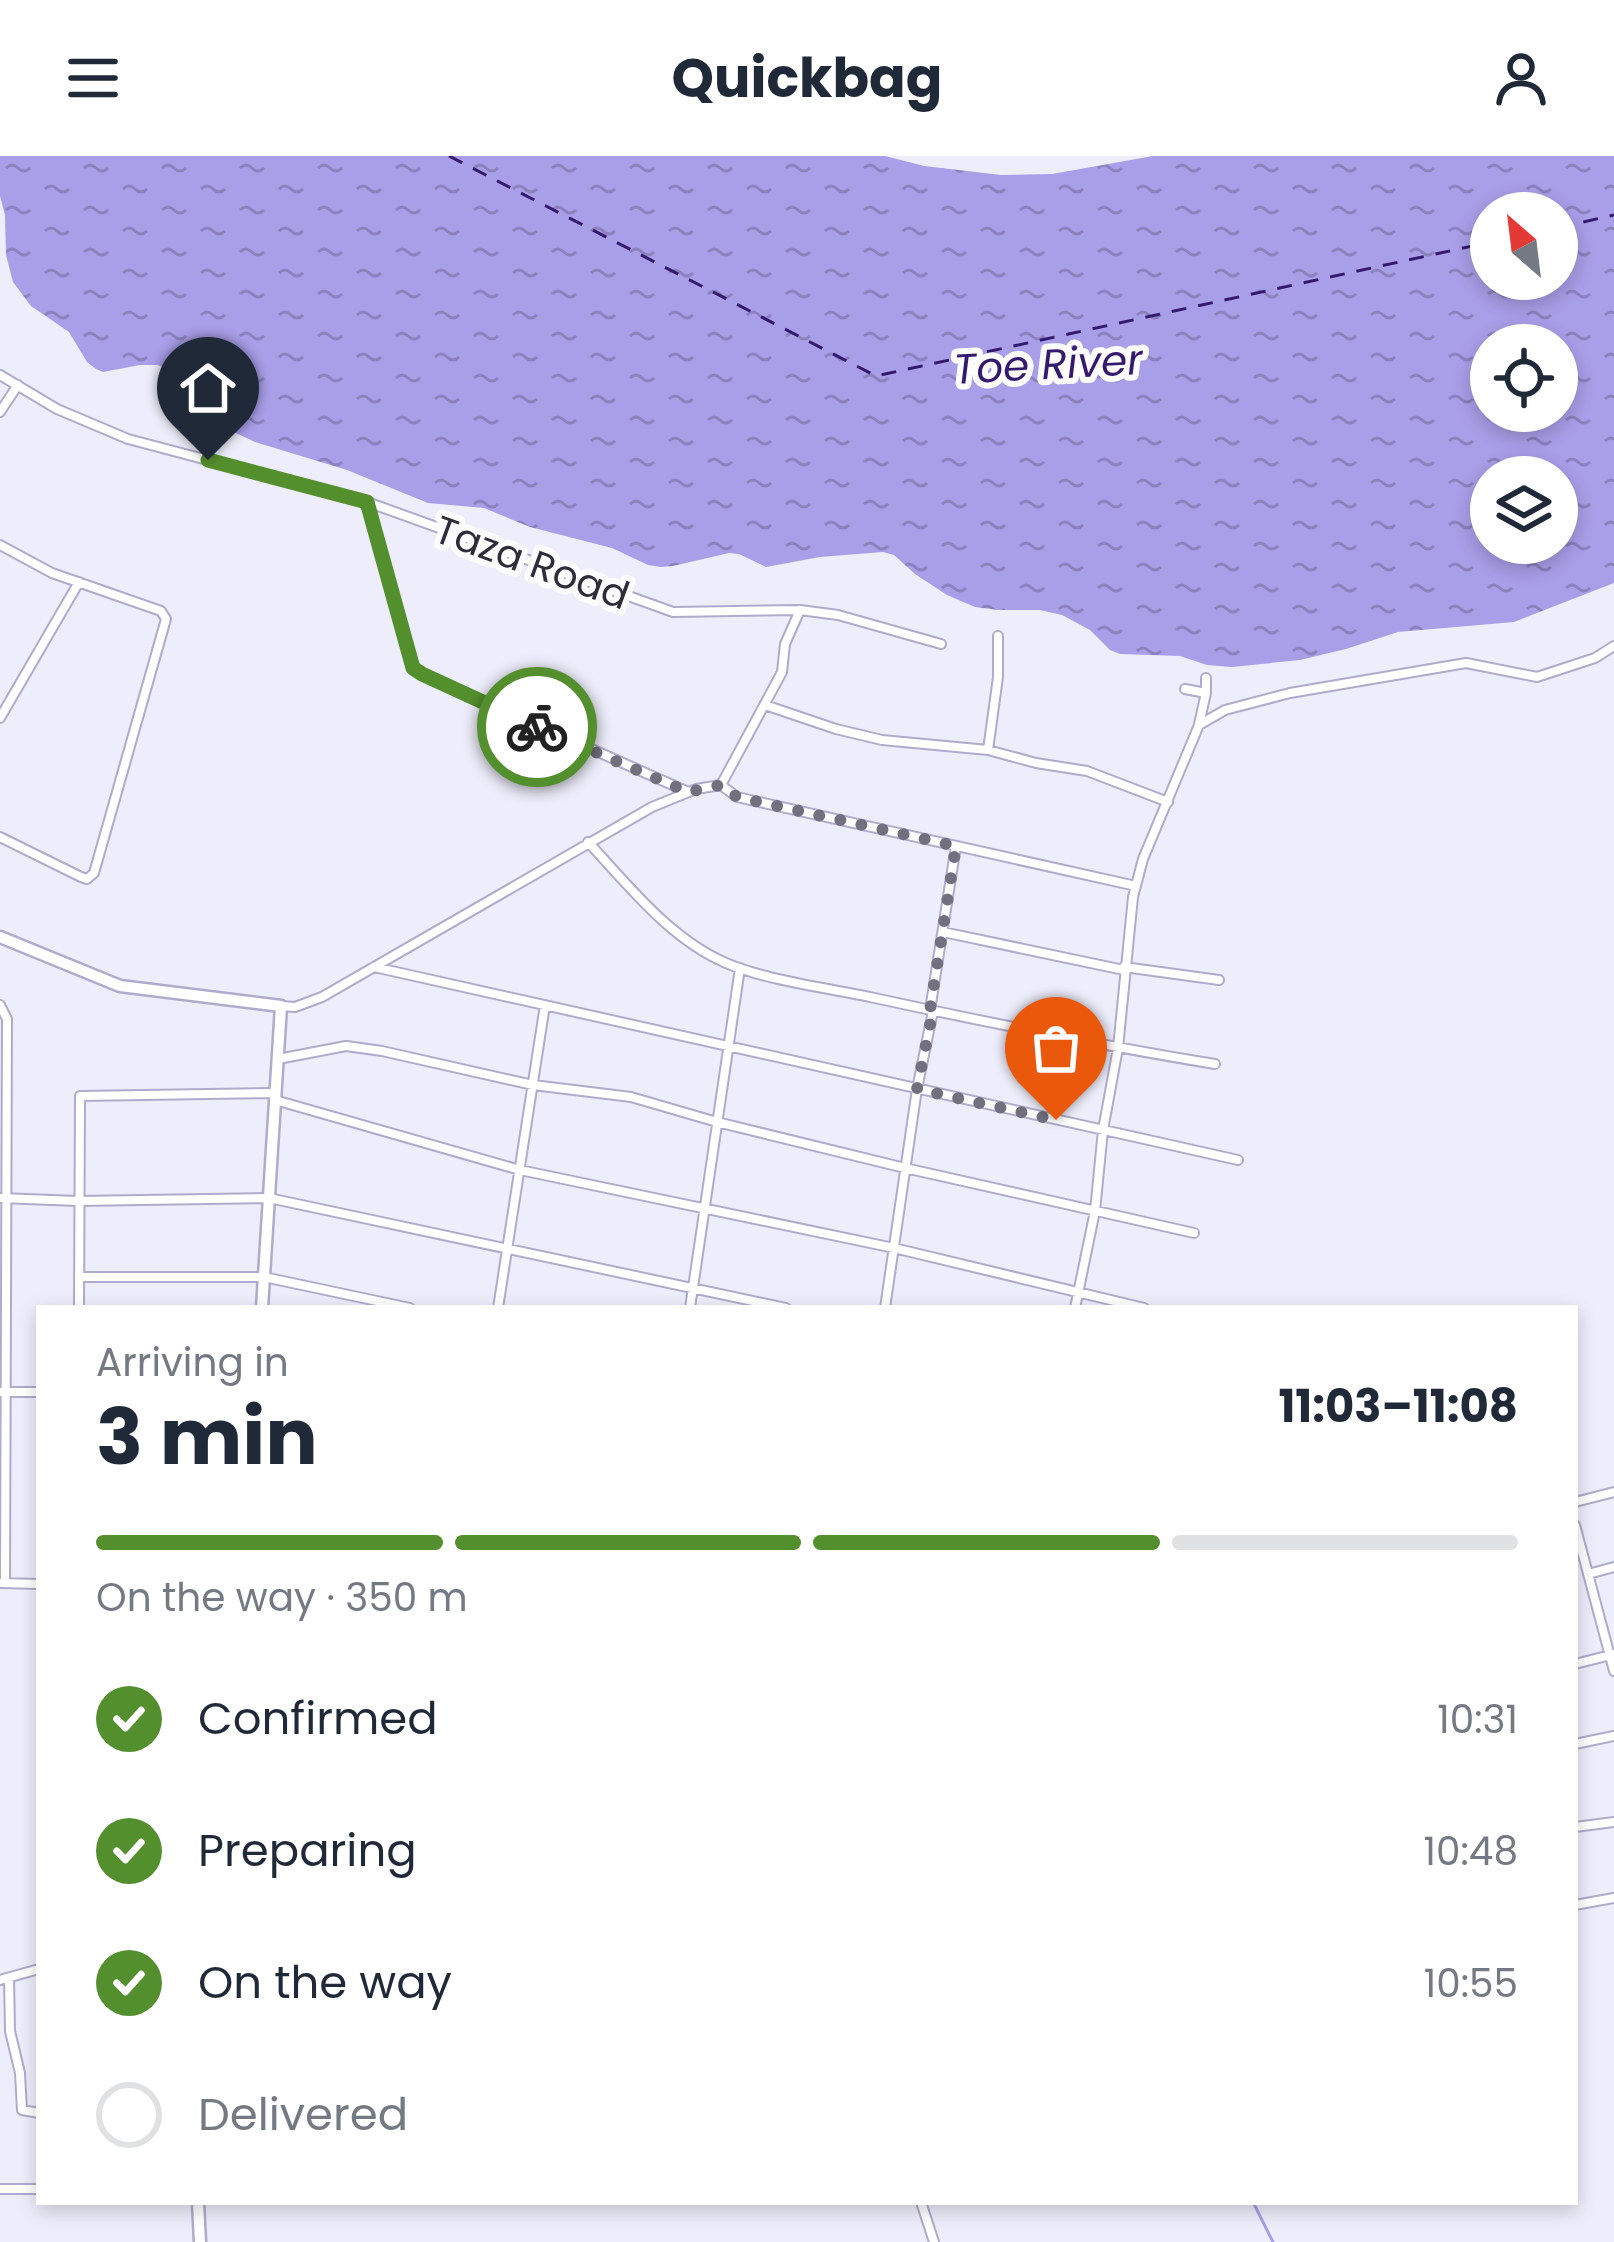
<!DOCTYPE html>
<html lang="en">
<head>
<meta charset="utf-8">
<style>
  body { margin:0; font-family:Poppins,sans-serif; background:#f2f2f3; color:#1f2937; height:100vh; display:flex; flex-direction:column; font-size:45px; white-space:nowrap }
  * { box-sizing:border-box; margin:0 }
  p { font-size:39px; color:#747a83 }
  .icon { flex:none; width:66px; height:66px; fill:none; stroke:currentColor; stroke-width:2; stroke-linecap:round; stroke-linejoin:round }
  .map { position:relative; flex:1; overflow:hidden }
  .side { position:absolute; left:36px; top:1149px; width:1542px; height:900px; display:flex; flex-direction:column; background:#fff; border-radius:0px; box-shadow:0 6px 18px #0003 }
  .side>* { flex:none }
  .needle { width:78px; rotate:332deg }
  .tools { position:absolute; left:1470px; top:36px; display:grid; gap:24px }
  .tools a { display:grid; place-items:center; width:108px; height:108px; border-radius:50%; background:#fff; box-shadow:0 6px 18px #0003; font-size:60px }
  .pin { position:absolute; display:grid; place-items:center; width:102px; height:102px; color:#fff; margin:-123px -51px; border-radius:50% 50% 50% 0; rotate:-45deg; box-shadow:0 0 12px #0007 }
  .pin .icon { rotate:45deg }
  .courier { position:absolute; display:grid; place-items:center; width:120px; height:120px; margin:-60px; border:9px solid #548f2d; border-radius:50%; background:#fff; color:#222; box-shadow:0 3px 15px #0007 }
  .headline em { font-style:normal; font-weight:700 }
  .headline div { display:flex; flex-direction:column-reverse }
  .headline { display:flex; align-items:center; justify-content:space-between; height:204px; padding:0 60px }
  h1 { font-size:78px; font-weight:700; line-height:90px }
  .bar { display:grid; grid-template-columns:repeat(4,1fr); gap:18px 12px; align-content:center; height:144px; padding:0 60px }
  .bar i { height:15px; border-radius:9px; background:#e0e1e3 }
  .bar .active { background:#548f2d }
  .bar p { grid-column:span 4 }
  ol { padding:0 60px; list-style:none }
  li { display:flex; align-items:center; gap:36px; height:132px }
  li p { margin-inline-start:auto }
  li .icon { padding:12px; border-radius:50%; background:#548f2d; color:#fff; stroke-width:4 }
  li:last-child { color:#747a83 }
  li i { width:66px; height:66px; border:6px solid #e0e1e3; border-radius:50% }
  header { display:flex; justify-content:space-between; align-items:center; height:156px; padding:0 60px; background:#fff; font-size:54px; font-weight:700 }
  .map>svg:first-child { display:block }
  .water { fill:url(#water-ripples); fill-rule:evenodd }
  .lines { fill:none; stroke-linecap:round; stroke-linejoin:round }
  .stream { stroke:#a99ee8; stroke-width:3 }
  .ferry { stroke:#34196e; stroke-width:3; stroke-dasharray:15 12; stroke-linecap:butt }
  .minor-casing { stroke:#afabcc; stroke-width:12 }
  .tertiary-casing { stroke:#afabcc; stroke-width:15 }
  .minor { stroke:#fff; stroke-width:8 }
  .tertiary { stroke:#fff; stroke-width:10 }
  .done { stroke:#72707e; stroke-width:12; stroke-dasharray:0 21.6 }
  .route { stroke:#548f2d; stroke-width:15 }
  .labels { text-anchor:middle; stroke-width:12; stroke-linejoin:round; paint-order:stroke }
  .street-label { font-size:39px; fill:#2f2d3a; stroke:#fcfcfc }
  .water-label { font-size:42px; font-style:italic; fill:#34196e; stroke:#fcfcfc }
</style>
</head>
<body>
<header><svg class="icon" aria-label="menu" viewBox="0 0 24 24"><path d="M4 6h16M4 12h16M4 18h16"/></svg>Quickbag<svg class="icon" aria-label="person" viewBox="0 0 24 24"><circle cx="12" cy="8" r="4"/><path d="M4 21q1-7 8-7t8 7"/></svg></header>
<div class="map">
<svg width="1614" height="2086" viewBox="0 0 1614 2086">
  <defs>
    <pattern id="water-ripples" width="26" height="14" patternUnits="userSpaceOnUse" patternTransform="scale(3)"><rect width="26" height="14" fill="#a99ee8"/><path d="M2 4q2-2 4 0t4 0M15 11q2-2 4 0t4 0" fill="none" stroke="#8a81bd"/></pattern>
  </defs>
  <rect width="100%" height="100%" fill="#eeedfb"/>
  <path class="water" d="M 0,0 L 885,0 L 924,10 L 1001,19 L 1052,18 L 1153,0 L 1614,0 L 1614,427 L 1514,466 L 1398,476 L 1346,493 L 1300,504 L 1232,511 L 1207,509 L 1180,500 L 1120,498 L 1110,494 L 1090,474 L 1062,459 L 1040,454 L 998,454 L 975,451 L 947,439 L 915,418 L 894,399 L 883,396 L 820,401 L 766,411 L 739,398 L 729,397 L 673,410 L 661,411 L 648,409 L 612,392 L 530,371 L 484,352 L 428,347 L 347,314 L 255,286 L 204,262 L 196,251 L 194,234 L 189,228 L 180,220 L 158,209 L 140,209 L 103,216 L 96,213 L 87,206 L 69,176 L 31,150 L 13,126 L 6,99 L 5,59 L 0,40 ZM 1491,57 L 1557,57 L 1557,123 L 1491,123 ZM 1491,189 L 1557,189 L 1557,255 L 1491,255 ZM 1491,321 L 1557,321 L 1557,387 L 1491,387 Z"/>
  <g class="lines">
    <path class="stream" d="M 1253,2046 L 1273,2086"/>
    <path class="ferry" d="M 449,0 L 876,220 L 1491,86
      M 1557,72 L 1614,59"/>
    <g class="minor-casing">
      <path id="minor" d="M 0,219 L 57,253 L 128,283 L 367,346 L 673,456 L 800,454 L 838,459 L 941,488
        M 0,256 L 18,229
        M 367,347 L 411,507 L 416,515 L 686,635
        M 0,389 L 52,417 L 161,455 L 166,463 L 94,717 L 87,723 L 81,721 L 0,681
        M 1185,533 L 1206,537 L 1199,568
        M 1206,537 L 1206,522
        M 765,549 L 836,573 L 882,584 L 988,594 L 1036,607 L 1087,615 L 1168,646
        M 0,562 L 79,426
        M 988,594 L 998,521 L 998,480
        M 721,629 L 782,516 L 785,488 L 800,454
        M 588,686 C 629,730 670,783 726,807 C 765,824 828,832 870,841 C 985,866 1099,889 1215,908
        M 943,776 L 1124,814
        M 374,811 L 1238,1004
        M 1124,811 L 1219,824
        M 0,849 L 7,863 L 5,1427
        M 281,850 L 295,851 L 322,841 L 652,651 L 696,633 L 721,629 L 737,641 L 1136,730
        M 278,903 L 346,890 L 382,895 L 533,929 L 631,941 L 717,966 L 905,1012 L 1194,1077
        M 275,944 L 520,1014 L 894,1092 L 1144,1152
        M 0,1042 L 78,1045 L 269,1042 L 786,1152
        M 79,1121 L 264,1121 L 410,1152
        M 79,1152 L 80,940 L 275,937
        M 498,1152 L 545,849
        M 690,1152 L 740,812
        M 885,1152 L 917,933 L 933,855 L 930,854 L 956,690
        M 1075,1152 L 1095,1055 L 1103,974 L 1118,892 L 1133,741 L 1143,703 L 1199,569 L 1225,554 L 1290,537 L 1466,507 L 1537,521 L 1595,502 L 1614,490
        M 0,1236 L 39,1236
        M 1575,1346 L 1614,1336
        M 1575,1369 L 1614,1515
        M 1588,1418 L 1614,1411
        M 1,1427 L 39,1428
        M 1575,1508 L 1614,1498
        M 1575,1588 L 1614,1580
        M 1575,1671 L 1614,1666
        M 1575,1749 L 1614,1742
        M 9,1822 L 10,1875 L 20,1917 L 22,1954 L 39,1957
        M 0,1824 L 39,1813
        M 0,2033 L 39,2033
        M 921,2046 L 934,2086"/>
    </g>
    <g class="tertiary-casing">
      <path id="tertiary" d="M 0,781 L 120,830 L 281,850 L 262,1152
        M 198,2046 L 200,2086"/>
    </g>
    <use href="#minor" class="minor"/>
    <use href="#tertiary" class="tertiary"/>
  </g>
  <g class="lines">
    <path class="done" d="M 537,571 L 688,636 L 721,629 L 737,641 L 956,690 L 930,854 L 933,854 L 917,933 L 1056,964"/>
    <path class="route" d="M 208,304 L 367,346 L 413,512 L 422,518 L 537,571"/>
  </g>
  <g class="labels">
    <g class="street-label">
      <text transform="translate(532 406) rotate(20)" y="14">Taza Road</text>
    </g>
    <g class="water-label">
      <text transform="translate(1048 208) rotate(-3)" y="15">Toe River</text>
    </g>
  </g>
</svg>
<div class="tools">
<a><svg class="needle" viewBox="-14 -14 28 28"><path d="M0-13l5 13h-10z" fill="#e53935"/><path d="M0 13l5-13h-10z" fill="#747a83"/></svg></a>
<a><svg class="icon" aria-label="locate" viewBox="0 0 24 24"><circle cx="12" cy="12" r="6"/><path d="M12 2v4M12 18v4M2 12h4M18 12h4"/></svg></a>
<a><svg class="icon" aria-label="layers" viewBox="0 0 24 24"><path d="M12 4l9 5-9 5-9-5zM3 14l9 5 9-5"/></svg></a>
</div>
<div class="pin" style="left:1056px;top:964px;background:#ea580c"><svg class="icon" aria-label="bag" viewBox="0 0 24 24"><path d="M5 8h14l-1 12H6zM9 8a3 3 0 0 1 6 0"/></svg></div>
<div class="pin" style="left:208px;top:304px;background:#1f2937"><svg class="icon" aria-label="home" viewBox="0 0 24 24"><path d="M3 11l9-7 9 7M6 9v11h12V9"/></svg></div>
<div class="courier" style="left:537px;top:571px"><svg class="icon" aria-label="bike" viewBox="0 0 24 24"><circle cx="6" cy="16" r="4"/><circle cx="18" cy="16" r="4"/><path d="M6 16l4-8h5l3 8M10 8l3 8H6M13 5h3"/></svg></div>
<section class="side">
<div class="headline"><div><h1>3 min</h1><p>Arriving in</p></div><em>11:03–11:08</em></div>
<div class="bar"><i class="active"></i><i class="active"></i><i class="active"></i><i></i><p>On the way · 350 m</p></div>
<ol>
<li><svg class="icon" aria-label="check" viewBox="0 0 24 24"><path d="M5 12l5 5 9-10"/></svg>Confirmed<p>10:31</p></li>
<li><svg class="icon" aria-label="check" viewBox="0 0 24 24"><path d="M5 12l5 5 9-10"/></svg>Preparing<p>10:48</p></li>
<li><svg class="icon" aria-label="check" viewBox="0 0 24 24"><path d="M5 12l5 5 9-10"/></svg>On the way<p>10:55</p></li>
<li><i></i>Delivered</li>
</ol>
</section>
</div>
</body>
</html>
